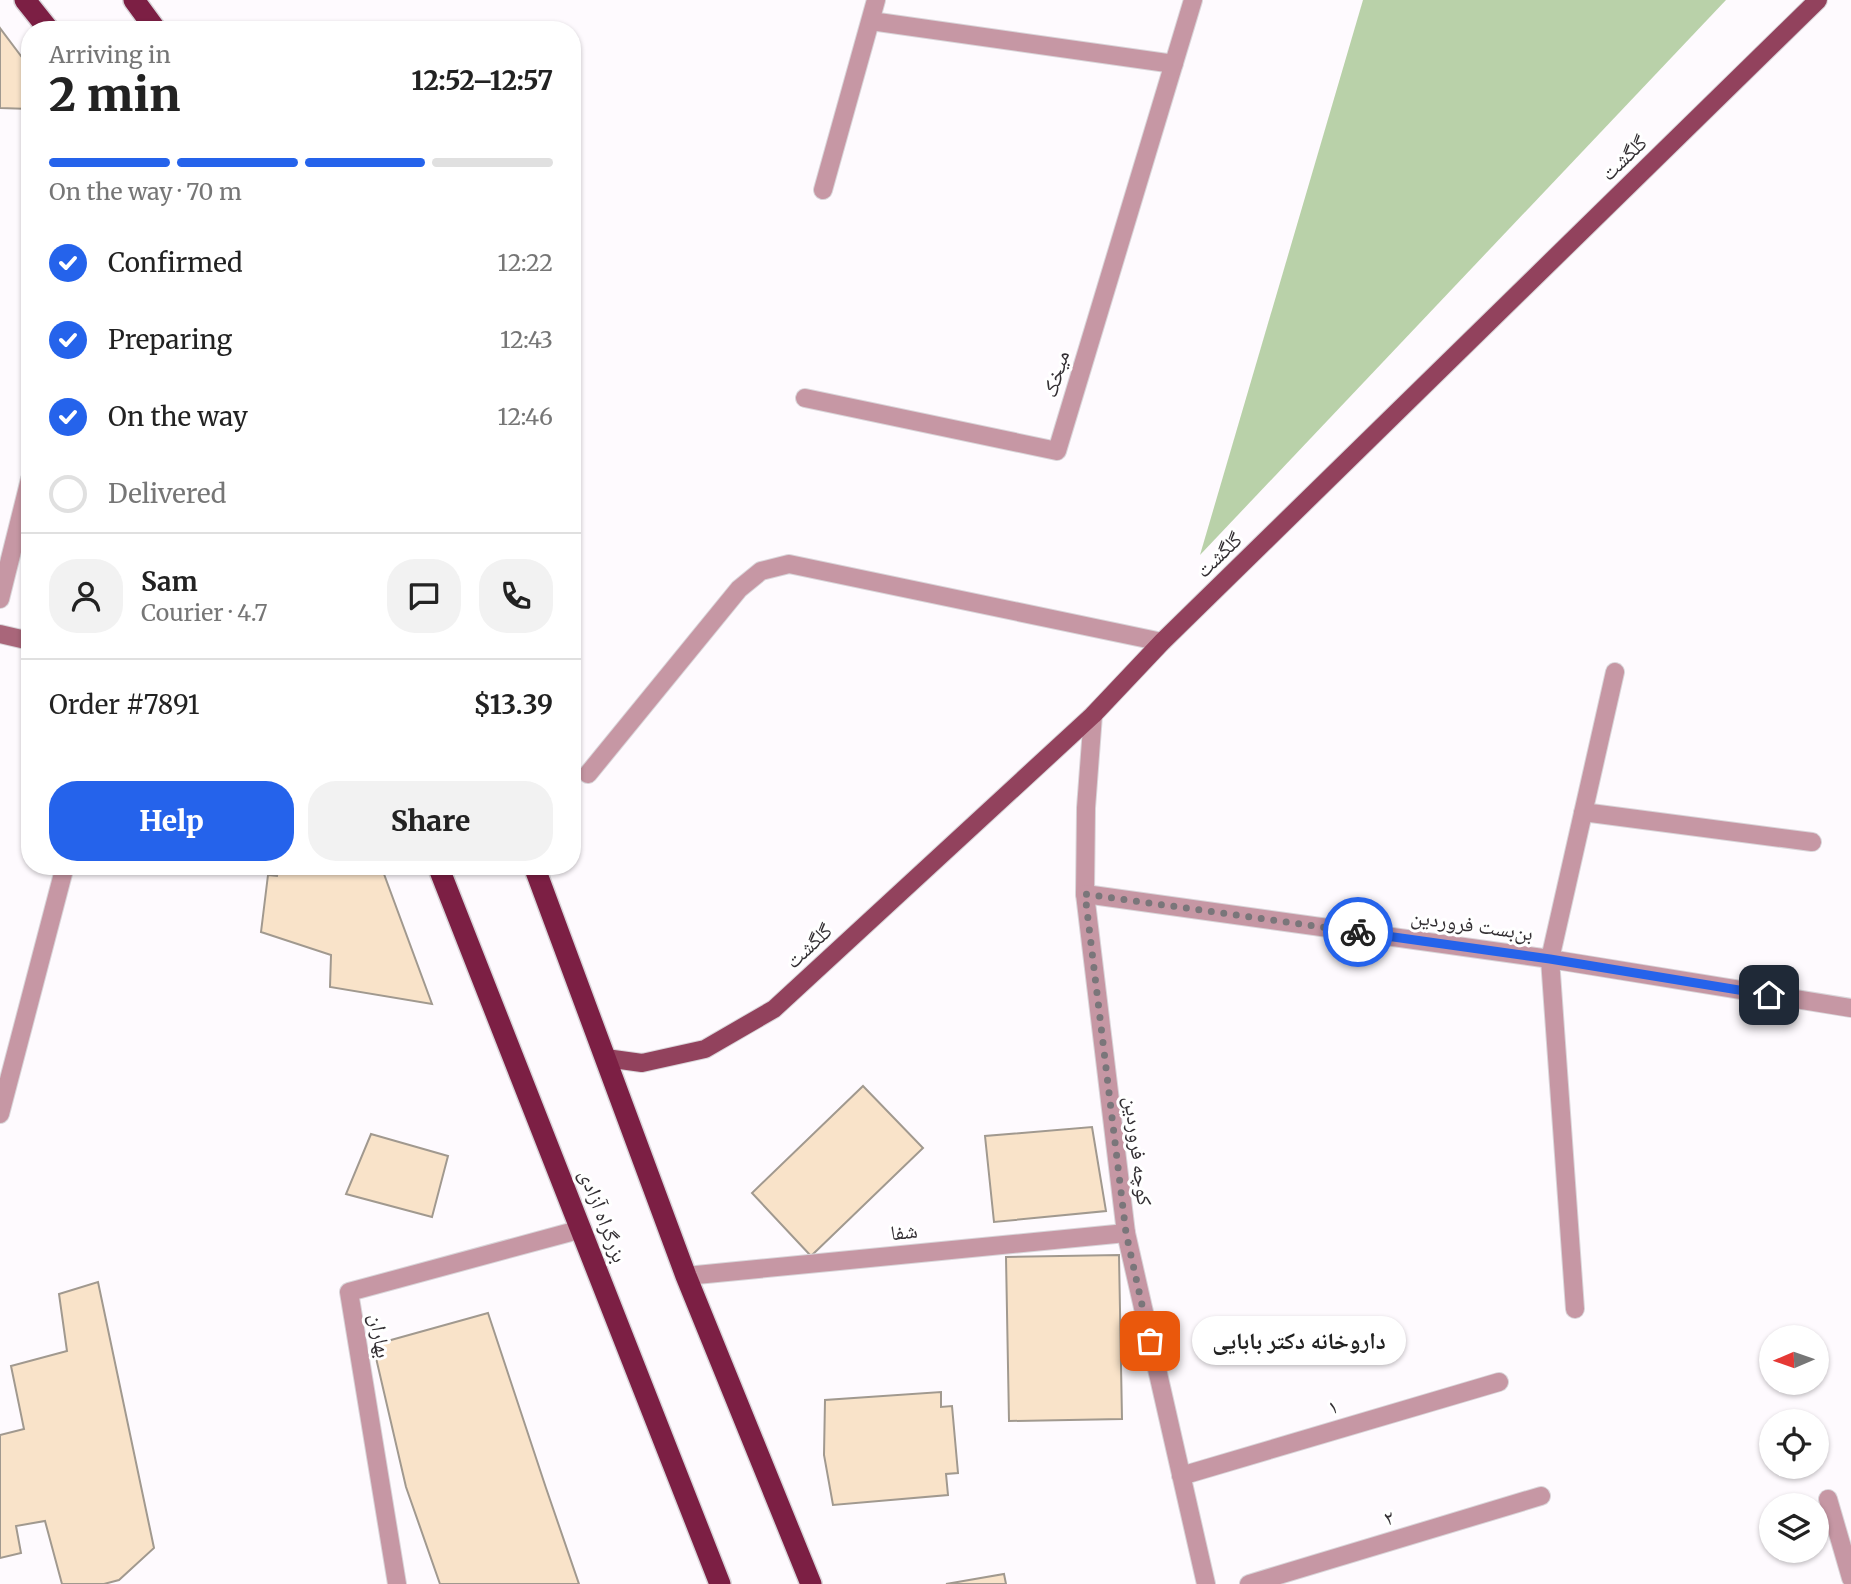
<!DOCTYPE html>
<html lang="en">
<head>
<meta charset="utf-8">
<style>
  body { margin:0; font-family:Merriweather,"Noto Naskh Arabic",serif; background:#f2f2f2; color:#222; height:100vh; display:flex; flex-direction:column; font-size:26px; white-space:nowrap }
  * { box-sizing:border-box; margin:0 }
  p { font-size:23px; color:#767676 }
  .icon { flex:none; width:38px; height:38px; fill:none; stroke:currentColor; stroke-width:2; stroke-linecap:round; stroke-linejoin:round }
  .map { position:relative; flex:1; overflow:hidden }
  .details { position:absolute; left:21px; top:21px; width:560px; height:854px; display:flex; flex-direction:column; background:#fff; border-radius:28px; box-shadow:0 2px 5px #0004 }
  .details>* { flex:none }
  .needle { width:46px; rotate:268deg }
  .fabs { position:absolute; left:1759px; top:1325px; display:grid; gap:14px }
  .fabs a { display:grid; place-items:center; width:70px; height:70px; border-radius:50%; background:#fff; box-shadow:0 2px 5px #0004; font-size:35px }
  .pin { position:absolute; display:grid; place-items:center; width:60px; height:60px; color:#fff; margin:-30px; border-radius:14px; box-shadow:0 4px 10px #0006 }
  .courier { position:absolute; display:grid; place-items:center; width:70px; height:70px; margin:-35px; border:5px solid #2563eb; border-radius:50%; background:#fff; color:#222; box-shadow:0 2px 9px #0007 }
  .bubble { position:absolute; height:49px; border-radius:24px; background:#fff; box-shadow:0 2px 5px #0004; font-size:23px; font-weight:800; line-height:49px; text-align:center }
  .head em { font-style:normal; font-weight:800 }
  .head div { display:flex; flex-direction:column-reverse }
  .head { display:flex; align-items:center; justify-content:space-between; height:119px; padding:0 28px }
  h1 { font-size:46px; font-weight:800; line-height:52px }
  .bar { display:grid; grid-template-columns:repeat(4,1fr); gap:10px 7px; align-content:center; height:84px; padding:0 28px }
  .bar i { height:9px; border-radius:5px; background:#e0e0e0 }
  .bar .on { background:#2563eb }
  .bar p { grid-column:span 4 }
  .line { display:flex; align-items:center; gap:18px; padding:0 28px; border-top:2px solid #e0e0e0 }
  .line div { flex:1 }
  .round { display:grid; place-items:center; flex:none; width:74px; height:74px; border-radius:28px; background:#f2f2f2 }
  ol { padding:0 28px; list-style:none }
  li { display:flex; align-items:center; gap:21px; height:77px }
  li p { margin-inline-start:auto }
  li .icon { padding:7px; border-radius:50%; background:#2563eb; color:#fff; stroke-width:4 }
  li:last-child { color:#767676 }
  li i { width:38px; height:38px; border:4px solid #e0e0e0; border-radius:50% }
  .button { display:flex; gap:14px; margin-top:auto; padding:14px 28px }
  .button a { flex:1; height:80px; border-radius:28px; background:#2563eb; color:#fff; font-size:28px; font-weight:800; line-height:80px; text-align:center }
  .button a+a { background:#f2f2f2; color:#222 }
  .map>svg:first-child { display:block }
  .green { fill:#b9d1a9 }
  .building { fill:#f9e3c9; stroke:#a1998f; stroke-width:2 }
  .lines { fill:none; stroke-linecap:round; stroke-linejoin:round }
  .lane-casing { stroke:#d9d5d9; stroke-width:20 }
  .street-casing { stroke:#d9d5d9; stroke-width:20 }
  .secondary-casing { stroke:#d9d5d9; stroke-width:20 }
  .primary-casing { stroke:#d9d5d9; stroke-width:20 }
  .highway-casing { stroke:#d9d5d9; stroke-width:24 }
  .lane { stroke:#c697a4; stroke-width:18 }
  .street { stroke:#c697a4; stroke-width:18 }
  .secondary { stroke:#a9667a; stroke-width:18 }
  .primary { stroke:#92425d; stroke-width:18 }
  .highway { stroke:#7c1f44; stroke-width:21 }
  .done { stroke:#7a767a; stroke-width:7; stroke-dasharray:0 12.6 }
  .route { stroke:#2563eb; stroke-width:9 }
  .labels { text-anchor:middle; stroke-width:6; stroke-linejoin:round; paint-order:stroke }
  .street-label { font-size:21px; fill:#332f33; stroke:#fff }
</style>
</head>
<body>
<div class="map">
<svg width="1851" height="1584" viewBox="0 0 1851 1584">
  <rect width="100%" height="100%" fill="#fefafe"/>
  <path class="green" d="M 1363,0 L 1726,0 L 1200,555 Z"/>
  <path class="building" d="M 0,28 L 30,68 L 30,109 L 0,108 Z
    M 279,866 L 381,866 L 432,1004 L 330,987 L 331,955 L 261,932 L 268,875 L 277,876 Z
    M 863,1086 L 923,1148 L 811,1256 L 752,1193 Z
    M 1092,1127 L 1106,1211 L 994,1222 L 985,1136 Z
    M 371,1134 L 448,1156 L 432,1217 L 346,1194 Z
    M 1119,1255 L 1122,1419 L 1009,1421 L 1006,1257 Z
    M 98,1282 L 154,1548 L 119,1580 L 104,1584 L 62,1584 L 45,1521 L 16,1526 L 21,1553 L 0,1558 L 0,1435 L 24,1429 L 11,1366 L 67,1351 L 59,1294 Z
    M 488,1313 L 546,1488 L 579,1584 L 440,1584 L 406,1487 L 373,1345 Z
    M 941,1392 L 941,1407 L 952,1406 L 958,1473 L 946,1474 L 948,1495 L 833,1505 L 824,1455 L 825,1400 Z
    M 1004,1574 L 1006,1584 L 946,1584 Z"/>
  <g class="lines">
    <g class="lane-casing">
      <path id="lane" d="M 1093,715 L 1086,808 L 1085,894 L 1126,1233 L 1206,1584
        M 1181,1476 L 1499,1382
        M 1249,1584 L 1541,1496"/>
    </g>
    <g class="street-casing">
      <path id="street" d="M 871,21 L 1174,64
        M 823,190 L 876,0
        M 805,398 L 1057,451 L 1193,0
        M 0,599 L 30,479
        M 588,774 L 739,589 L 761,571 L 789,564 L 1162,642
        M 1583,812 L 1812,842
        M 1085,894 L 1550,959 L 1851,1008
        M 0,1114 L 65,866
        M 686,1276 L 1126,1233
        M 1575,1309 L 1550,959 L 1615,672
        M 1828,1499 L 1851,1578
        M 397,1584 L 349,1292 L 582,1229"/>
    </g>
    <g class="secondary-casing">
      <path id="secondary" d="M 0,634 L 30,641"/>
    </g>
    <g class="primary-casing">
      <path id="primary" d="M 606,1058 L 642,1063 L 705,1049 L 774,1009 L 1093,715 L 1162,642 L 1818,0"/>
    </g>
    <g class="highway-casing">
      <path id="highway" d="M 25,0 L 49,30
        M 134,0 L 156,30
        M 438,866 L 720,1584
        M 534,866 L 686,1276 L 811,1584"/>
    </g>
    <use href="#lane" class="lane"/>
    <use href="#street" class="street"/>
    <use href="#secondary" class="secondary"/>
    <use href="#primary" class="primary"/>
    <use href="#highway" class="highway"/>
  </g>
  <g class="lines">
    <path class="done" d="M 1150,1341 L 1126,1233 L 1085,894 L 1358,932"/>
    <path class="route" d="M 1358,932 L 1550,959 L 1769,995"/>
  </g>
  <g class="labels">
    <g class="street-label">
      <text transform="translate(1624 158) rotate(-44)" y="7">گلگشت</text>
      <text transform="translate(1056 374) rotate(-73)" y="7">میخک</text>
      <text transform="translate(1219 555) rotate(-44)" y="7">گلگشت</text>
      <text transform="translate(1472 925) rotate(8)" y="7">بن‌بست فروردین</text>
      <text transform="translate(809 946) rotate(-43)" y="7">گلگشت</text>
      <text transform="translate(1138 1151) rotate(83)" y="7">کوچه فروردین</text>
      <text transform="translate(603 1216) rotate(69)" y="7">بزرگراه آزادی</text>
      <text transform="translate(904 1232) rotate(-6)" y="7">شفا</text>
      <text transform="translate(380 1336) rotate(81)" y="7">بهاران</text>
      <text transform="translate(1333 1407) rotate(-17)" y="7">۱</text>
      <text transform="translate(1389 1518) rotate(-17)" y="7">۲</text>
    </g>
  </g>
</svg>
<div class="fabs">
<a><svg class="needle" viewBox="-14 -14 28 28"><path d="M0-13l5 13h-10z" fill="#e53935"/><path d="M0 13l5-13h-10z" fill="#767676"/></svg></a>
<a><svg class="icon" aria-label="locate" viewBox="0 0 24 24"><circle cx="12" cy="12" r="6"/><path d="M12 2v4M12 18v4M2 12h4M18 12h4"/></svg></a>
<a><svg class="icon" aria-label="layers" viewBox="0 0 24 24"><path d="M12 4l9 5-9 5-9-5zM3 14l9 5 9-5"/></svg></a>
</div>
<div class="pin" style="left:1150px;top:1341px;background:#ea580c"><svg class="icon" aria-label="bag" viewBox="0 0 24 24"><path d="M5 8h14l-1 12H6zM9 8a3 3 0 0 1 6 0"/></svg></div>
<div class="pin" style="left:1769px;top:995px;background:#1f2937"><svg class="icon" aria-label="home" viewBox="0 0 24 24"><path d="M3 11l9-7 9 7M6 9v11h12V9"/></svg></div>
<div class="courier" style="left:1358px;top:932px"><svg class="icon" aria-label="bike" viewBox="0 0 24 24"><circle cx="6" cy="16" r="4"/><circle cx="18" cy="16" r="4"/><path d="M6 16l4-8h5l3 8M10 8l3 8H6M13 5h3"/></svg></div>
<div class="bubble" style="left:1192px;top:1316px;width:214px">داروخانه دکتر بابایی</div>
<section class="details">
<div class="head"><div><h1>2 min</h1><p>Arriving in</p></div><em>12:52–12:57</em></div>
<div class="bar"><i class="on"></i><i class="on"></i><i class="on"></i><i></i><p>On the way · 70 m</p></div>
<ol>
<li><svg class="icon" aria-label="check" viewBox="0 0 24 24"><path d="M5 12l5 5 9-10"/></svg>Confirmed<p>12:22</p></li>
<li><svg class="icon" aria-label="check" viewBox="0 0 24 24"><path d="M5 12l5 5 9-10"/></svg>Preparing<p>12:43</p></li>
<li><svg class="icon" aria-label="check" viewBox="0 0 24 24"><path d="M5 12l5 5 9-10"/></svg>On the way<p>12:46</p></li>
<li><i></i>Delivered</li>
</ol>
<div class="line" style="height:126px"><a class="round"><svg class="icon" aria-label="person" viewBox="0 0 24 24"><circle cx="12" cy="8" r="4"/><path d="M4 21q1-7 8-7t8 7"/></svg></a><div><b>Sam</b><p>Courier · 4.7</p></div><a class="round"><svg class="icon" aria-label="chat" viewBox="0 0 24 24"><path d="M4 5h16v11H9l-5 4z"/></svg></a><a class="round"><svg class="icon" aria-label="phone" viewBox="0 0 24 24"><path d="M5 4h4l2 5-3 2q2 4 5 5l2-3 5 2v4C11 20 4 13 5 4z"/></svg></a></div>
<div class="line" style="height:91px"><div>Order #7891</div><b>$13.39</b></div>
<div class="button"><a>Help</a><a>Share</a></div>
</section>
</div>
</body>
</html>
